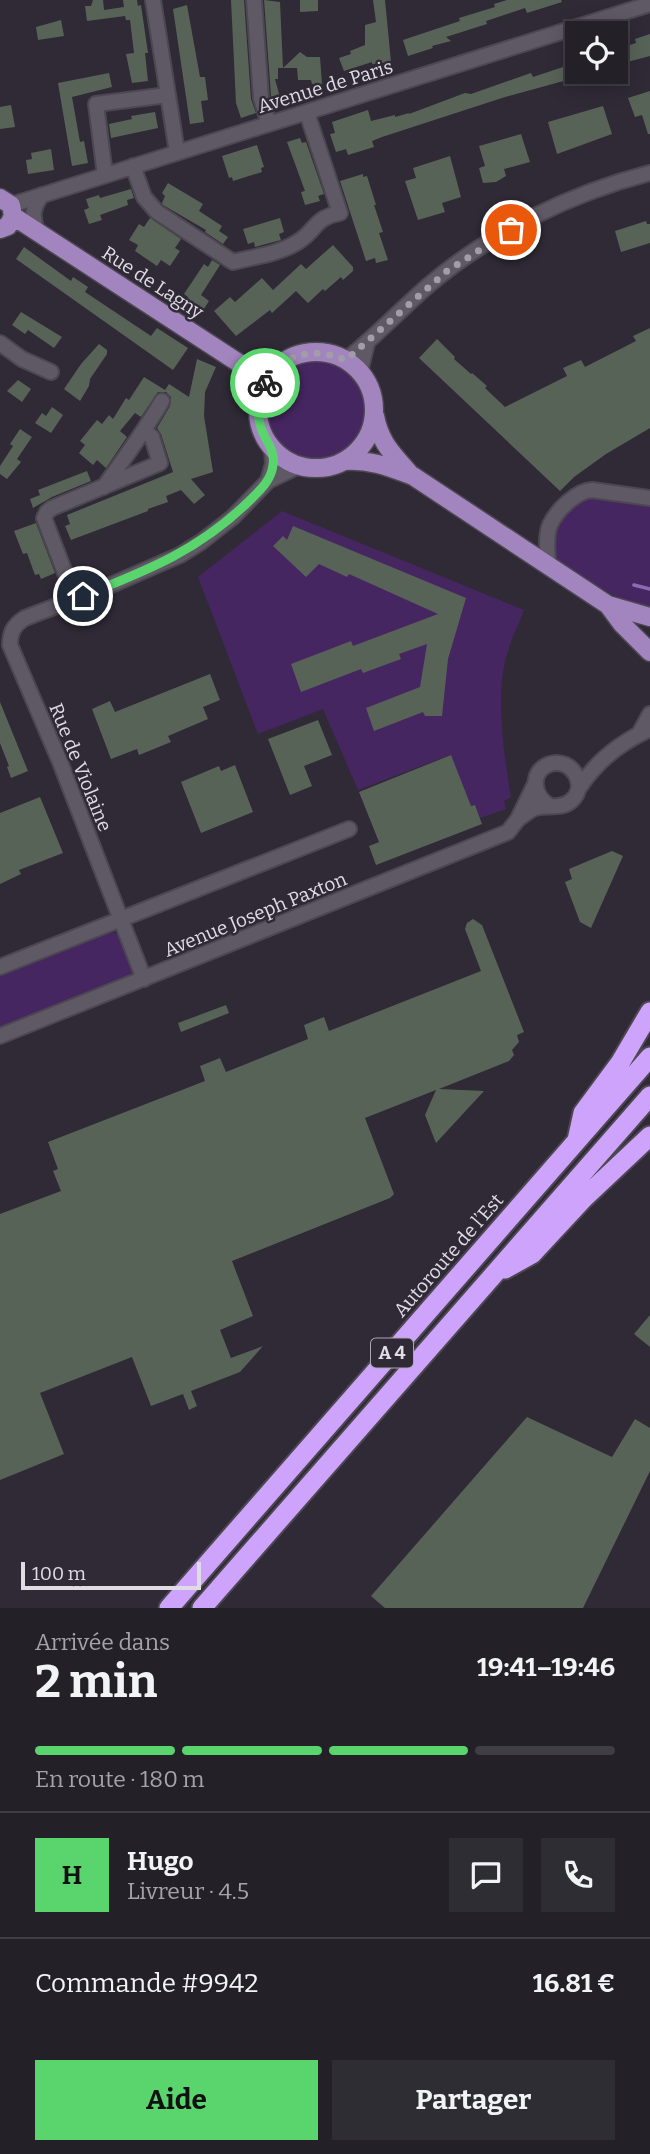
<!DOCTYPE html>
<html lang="fr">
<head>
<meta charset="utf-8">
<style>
  body { margin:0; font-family:Bitter,serif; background:#2f2d34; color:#f1f3f6; height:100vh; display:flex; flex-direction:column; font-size:26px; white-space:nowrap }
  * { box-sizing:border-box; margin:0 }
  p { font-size:23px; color:#a3a3a8 }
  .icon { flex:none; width:38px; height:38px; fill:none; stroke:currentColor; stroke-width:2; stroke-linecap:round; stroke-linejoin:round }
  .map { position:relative; height:1608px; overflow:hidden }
  .drawer { display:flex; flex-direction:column; background:#232028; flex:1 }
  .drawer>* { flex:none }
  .controls { position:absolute; left:565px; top:21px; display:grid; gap:14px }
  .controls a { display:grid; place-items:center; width:63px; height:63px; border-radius:0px; background:#232028; box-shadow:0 4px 18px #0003,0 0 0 2px #403e45; font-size:35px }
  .scale { position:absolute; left:21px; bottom:18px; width:180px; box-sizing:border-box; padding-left:7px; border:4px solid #e0dce4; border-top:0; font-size:19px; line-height:24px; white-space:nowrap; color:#e0dce4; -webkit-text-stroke:5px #2f2a36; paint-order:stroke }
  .pin { position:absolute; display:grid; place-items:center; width:60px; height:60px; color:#fff; margin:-30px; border:4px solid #fff; border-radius:50%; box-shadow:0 2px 7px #0007 }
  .courier { position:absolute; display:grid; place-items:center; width:70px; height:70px; margin:-35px; border:5px solid #5ad56e; border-radius:50%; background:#fff; color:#222; box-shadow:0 2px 9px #0007 }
  .summary em { font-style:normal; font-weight:700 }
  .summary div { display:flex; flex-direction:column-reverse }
  .summary { display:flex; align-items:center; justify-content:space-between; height:119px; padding:0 35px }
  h1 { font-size:46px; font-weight:700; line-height:52px }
  .bar { display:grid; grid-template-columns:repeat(4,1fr); gap:10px 7px; align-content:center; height:84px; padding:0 35px }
  .bar i { height:9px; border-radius:5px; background:#403e45 }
  .bar .on { background:#5ad56e }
  .bar p { grid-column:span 4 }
  .line { display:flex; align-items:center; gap:18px; padding:0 35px; border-top:2px solid #403e45 }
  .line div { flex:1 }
  .round { display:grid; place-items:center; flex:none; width:74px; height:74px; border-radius:0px; background:#2f2d34 }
  .button { display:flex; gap:14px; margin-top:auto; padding:14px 35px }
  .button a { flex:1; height:80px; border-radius:0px; background:#5ad56e; color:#111; font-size:28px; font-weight:700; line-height:80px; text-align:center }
  .button a+a { background:#2f2d34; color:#f1f3f6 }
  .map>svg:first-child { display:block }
  .green { fill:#462661 }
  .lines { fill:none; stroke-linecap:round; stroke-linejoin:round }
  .stream { stroke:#8e6ab3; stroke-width:3.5 }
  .building { fill:#586358 }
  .minor-casing { stroke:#4c4751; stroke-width:18 }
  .major-casing { stroke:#4c4751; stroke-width:21 }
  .highway-casing { stroke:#4c4751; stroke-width:23 }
  .minor { stroke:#5f5966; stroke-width:14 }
  .major { stroke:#a285bf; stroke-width:18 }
  .highway { stroke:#cea3fb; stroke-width:19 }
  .done { stroke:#a29ea7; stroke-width:7; stroke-dasharray:0 12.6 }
  .route { stroke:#5ad56e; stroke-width:9 }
  .labels { text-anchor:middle; stroke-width:5; stroke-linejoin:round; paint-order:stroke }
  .shield { fill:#2f2a36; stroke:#aba7b0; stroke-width:2 }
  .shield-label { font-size:18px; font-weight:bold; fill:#e0dce4 }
  .street-label { font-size:19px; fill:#e0dce4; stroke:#2f2a36 }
</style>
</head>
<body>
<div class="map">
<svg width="650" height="1608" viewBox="0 0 650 1608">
  <rect width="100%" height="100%" fill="#2f2a36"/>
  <path class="green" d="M266 411a50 50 0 1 1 100 0a50 50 0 1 1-100 0Z
    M 582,494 L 650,501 L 650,611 L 613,595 L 555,560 C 546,526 562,517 582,494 Z
    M 282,511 L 524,610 C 519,624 512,637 508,651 C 494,693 504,754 511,797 L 504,801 L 506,809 L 480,818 L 475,805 L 471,806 L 450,755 L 358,790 L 323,709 L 258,734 L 198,577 Z
    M 106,933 L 115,933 L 121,937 L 133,966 L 132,972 L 125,979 L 0,1030 L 0,975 Z"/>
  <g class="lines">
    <path class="stream" d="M 634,585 L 650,589"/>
  </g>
  <path class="building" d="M 93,0 L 103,0 L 104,10 L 124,7 L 123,0 L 137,0 L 138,6 L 141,5 L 148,53 L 145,53 L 148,81 L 132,83 L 126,54 L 134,53 L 130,20 L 126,20 L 125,16 L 87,21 L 85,6 L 91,6 Z
    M 231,0 L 244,0 L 251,99 L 256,113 L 241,118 L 236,103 Z
    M 264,0 L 280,2 L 283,68 L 300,52 L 307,57 L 320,57 L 322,84 L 312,84 L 311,80 L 298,80 L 297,68 L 278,68 L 278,79 L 275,79 L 282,105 L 274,107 L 271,96 Z
    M 300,0 L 318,0 L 318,11 L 300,12 Z
    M 373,0 L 385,0 L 391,62 L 372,64 L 372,62 L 344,71 L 339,58 L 351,54 L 350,51 L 365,45 L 365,25 L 376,22 Z
    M 507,0 L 561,0 L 562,2 L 527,13 L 525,8 L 486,21 L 487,24 L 446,37 L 451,41 L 432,46 L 433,48 L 408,56 L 403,40 L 460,21 L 459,18 L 495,7 L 494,4 Z
    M 187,5 L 200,77 L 205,77 L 208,100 L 201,101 L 204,122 L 190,124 L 173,9 Z
    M 61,20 L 64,36 L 38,40 L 36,27 Z
    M 650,34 L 650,56 L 616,65 L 616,49 L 636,43 L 635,39 Z
    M 578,62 L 578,77 L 505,97 L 382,137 L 372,141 L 374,147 L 348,155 L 346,149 L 336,152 L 330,134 L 335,133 L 332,122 L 368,110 L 371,121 L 395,115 L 395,117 L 409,113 L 409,114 L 465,93 L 471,94 L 531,73 L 533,77 Z
    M 109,73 L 112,87 L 72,97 L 80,142 L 84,141 L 88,163 L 72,166 L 58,83 Z
    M 650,91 L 650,134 L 648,134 L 642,115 L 635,117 L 628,98 Z
    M 11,105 L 15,127 L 0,129 L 0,107 Z
    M 603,106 L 612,134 L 557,154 L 548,122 Z
    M 155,112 L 158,128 L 111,138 L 109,124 L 132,119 L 131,116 Z
    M 521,134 L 530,162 L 504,169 L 506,176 L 496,182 L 483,183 L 479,168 L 485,166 L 479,146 Z
    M 300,138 L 302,143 L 306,142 L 324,194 L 318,196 L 320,201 L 305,205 L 301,192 L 305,191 L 287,142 Z
    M 257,145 L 264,167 L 261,168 L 262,172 L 233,181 L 232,177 L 229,178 L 222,156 Z
    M 51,149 L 54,170 L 28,174 L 26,160 L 32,159 L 31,153 Z
    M 450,156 L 461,197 L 442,203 L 445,212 L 418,220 L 405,181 L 416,178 L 413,168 Z
    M 363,174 L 363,177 L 367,176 L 376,205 L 374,205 L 383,232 L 379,233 L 388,260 L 376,263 L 375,258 L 366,261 L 340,181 Z
    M 168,183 L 203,204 L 199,211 L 222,226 L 219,231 L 228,237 L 223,244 L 205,232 L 206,230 L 163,205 L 162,203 L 165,196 L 162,193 Z
    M 131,189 L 134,198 L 127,200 L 128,205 L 100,215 L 102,220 L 89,224 L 84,210 L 89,208 L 86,199 L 99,195 L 100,198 Z
    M 150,218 L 181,239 L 175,248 L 180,251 L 170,266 L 161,260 L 157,266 L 135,251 L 138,245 L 129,240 L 139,224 L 144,227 Z
    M 280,218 L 284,232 L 279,234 L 281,240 L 255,247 L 254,242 L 248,244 L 243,229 Z
    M 646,221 L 647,224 L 650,224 L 650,243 L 621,252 L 615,231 Z
    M 333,245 L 353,267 L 353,271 L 343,280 L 341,277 L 325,291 L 323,289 L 308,303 L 296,291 L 272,313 L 270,310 L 236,336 L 214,311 L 230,297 L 235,302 L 262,278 L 273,290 L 301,264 L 306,269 Z
    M 24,247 L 71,281 L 73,277 L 88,287 L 85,292 L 151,336 L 157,328 L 188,348 L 173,370 L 16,259 Z
    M 212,260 L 220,265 L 201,295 L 209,301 L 202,312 L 186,301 L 188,297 L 184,294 L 204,264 L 208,267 Z
    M 21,312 L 62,337 L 54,348 L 28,330 L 25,334 L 12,325 Z
    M 650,328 L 650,428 L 606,454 L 574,477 L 560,491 L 419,358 L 437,339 L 455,357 L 454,359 L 471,374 L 472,373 L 479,379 L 487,386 L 485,388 L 505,407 L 567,376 L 563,368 L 581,360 L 585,367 L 636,341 L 633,336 Z
    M 99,344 L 107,350 L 107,354 L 90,379 L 89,386 L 80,401 L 64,389 L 81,364 Z
    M 197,359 L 216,367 L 205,392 L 204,416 L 213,472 L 191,479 L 205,495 L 194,504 L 181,490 L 166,496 L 168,502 L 148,509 L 148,511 L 71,540 L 65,526 L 70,524 L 67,515 L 173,472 L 161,434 L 157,428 L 170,406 L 171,397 L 166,392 L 158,392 L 141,417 L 135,413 L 120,431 L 127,437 L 106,468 L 97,460 L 93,465 L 79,453 L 85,445 L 80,441 L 97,420 L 102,424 L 109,415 L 113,419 L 126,398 L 129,400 L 144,377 L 165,390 L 169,384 L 189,397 Z
    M 18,380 L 31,389 L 22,402 L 7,391 Z
    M 52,407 L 63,415 L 51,433 L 35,423 L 42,413 L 46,416 Z
    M 20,429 L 32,437 L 17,459 L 21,462 L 7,479 L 0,474 L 0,466 L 13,446 L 10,444 Z
    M 87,471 L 91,481 L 52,497 L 33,508 L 30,499 L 40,495 L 38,490 Z
    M 36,523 L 55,573 L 41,579 L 39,574 L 35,575 L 27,553 L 23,554 L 14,531 Z
    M 293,526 L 466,598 L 448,659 L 442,716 L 425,716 L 423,712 L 374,731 L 366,708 L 420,687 L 427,644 L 399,654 L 401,659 L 363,673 L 361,669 L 301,692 L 291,664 L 351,641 L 353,646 L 438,614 L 349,574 L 347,577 L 319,564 L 306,577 L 273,546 L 283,536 L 287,540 Z
    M 210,674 L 220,700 L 203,707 L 208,719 L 168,736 L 171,742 L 139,755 L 137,749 L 111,759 L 92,709 L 110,701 L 115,712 Z
    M 0,702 L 28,771 L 11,778 L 7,767 L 9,766 L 0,743 Z
    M 318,720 L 332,755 L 304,766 L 312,786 L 290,795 L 268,739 Z
    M 451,755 L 471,806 L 475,805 L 482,824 L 376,865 L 369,846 L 379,842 L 359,792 Z
    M 235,765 L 253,812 L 201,833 L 181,782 L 219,766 L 221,771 Z
    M 40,797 L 63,853 L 19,870 L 21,874 L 0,884 L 0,813 Z
    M 612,851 L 623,856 L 591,928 L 580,922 L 565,882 L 572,879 L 569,869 Z
    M 473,919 L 482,925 L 524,1032 L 517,1035 L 519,1042 L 512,1050 L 514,1055 L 509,1061 L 439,1089 L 484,1091 L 436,1143 L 425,1115 L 436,1090 L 365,1118 L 394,1194 L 390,1198 L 232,1261 L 253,1316 L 220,1330 L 231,1358 L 263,1346 L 240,1372 L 191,1391 L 197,1406 L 189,1410 L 183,1394 L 151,1406 L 132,1357 L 40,1393 L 64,1454 L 0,1480 L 0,1214 L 61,1191 L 53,1171 L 58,1169 L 48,1142 L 205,1081 L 200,1066 L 220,1058 L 226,1072 L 308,1039 L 304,1025 L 324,1017 L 329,1031 L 481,971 L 465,929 L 467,923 Z
    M 226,1005 L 229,1013 L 181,1032 L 178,1023 Z
    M 650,1315 L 650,1347 L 634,1334 Z
    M 527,1417 L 612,1457 L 635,1419 L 650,1428 L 650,1471 L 583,1608 L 385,1608 L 371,1596 Z"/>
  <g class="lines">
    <g class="minor-casing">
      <path id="minor" d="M 153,0 L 177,152
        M 254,0 L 261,98 L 269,124
        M 133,166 L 144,197 L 157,212 L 233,262 C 253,257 278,254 296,243 C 316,232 313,218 340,213 L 307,113
        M 105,175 L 96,104 L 168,95
        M 11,205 L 650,4
        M 37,231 C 32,216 32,208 42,195
        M 0,343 L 22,359 L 51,372
        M 346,360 C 376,336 401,309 430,284 C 492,232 571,193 650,173
        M 360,372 L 367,343
        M 268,481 L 273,464 L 272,449
        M 104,487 C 124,458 145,431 162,401
        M 548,565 C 548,553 545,536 550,525 C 557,510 576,491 592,490 L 650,498
        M 75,599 L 44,518 L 47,512 L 52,508 L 160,463 L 152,437 L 145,432
        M 639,734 L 650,714
        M 579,788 C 596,762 621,742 650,729
        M 521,817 C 525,814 530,810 535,808 C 547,804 561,810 571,801 C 589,786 572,757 550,764 C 529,771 533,797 550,806
        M 0,967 L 349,829
        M 144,979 L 60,762 L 10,645 C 10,632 14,625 25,618 L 111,585 L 180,555 L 201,542 L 233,517 L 268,481 L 299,466
        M 0,1036 L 508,832 L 518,819 L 535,784"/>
    </g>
    <g class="major-casing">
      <path id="major" d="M 0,198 L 11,205 L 13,216 L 8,226 L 0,229
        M 13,216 L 245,367 L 274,370
        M258 410a58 58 0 1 1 116 0a58 58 0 1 1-116 0Z
        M 375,416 C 380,443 393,454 410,474
        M 344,461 C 369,459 389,467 413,476 L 608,605 L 650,617
        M 608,605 L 622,624 L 650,652"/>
    </g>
    <g class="highway-casing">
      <path id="highway" d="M 577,1140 L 583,1113 L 620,1063 L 650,1012
        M 505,1269 L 532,1254 L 584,1198 L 650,1136
        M 169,1608 L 650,1057
        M 202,1608 L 650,1096"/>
    </g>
    <use href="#minor" class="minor"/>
    <use href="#major" class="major"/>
    <use href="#highway" class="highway"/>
  </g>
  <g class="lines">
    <path class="done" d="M 265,383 C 286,352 312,347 346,360 L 447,271 L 511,230"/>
    <path class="route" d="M 83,596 C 145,571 196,552 246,504 C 258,492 271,482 273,465 C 275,452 269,446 264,435 C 255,417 258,401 265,383"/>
  </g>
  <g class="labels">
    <rect class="shield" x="371" y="1338.5" width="42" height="29" rx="5"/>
    <g class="shield-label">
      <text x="392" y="1359">A 4</text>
    </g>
    <g class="street-label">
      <text transform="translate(325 86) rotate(-17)" y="7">Avenue de Paris</text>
      <text transform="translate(153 282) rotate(33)" y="7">Rue de Lagny</text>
      <text transform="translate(81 767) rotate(68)" y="7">Rue de Violaine</text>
      <text transform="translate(255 914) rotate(-22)" y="7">Avenue Joseph Paxton</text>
      <text transform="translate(448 1255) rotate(-49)" y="7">Autoroute de l’Est</text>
    </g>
  </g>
</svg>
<div class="controls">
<a><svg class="icon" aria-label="locate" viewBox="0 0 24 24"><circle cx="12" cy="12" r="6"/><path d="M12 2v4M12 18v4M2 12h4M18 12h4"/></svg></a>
</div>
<div class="scale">100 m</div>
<div class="pin" style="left:511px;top:230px;background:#ea580c"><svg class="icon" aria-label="bag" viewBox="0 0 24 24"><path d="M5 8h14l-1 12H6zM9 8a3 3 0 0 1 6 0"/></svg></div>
<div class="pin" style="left:83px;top:596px;background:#1f2937"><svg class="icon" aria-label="home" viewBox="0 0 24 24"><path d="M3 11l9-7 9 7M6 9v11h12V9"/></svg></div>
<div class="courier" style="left:265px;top:383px"><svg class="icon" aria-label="bike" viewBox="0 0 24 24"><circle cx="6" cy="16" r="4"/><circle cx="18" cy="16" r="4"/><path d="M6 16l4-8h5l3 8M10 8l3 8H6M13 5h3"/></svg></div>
</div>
<section class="drawer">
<div class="summary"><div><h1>2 min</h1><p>Arrivée dans</p></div><em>19:41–19:46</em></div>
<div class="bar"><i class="on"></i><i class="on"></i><i class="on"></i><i></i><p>En route · 180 m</p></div>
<div class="line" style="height:126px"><b class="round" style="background:#5ad56e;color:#111">H</b><div><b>Hugo</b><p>Livreur · 4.5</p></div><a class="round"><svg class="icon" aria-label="chat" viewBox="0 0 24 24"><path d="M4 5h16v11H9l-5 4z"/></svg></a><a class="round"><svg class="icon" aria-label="phone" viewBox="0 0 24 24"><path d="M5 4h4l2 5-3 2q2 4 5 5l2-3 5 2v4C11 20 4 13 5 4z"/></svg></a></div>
<div class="line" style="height:91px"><div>Commande #9942</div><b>16.81 €</b></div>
<div class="button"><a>Aide</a><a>Partager</a></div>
</section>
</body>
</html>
